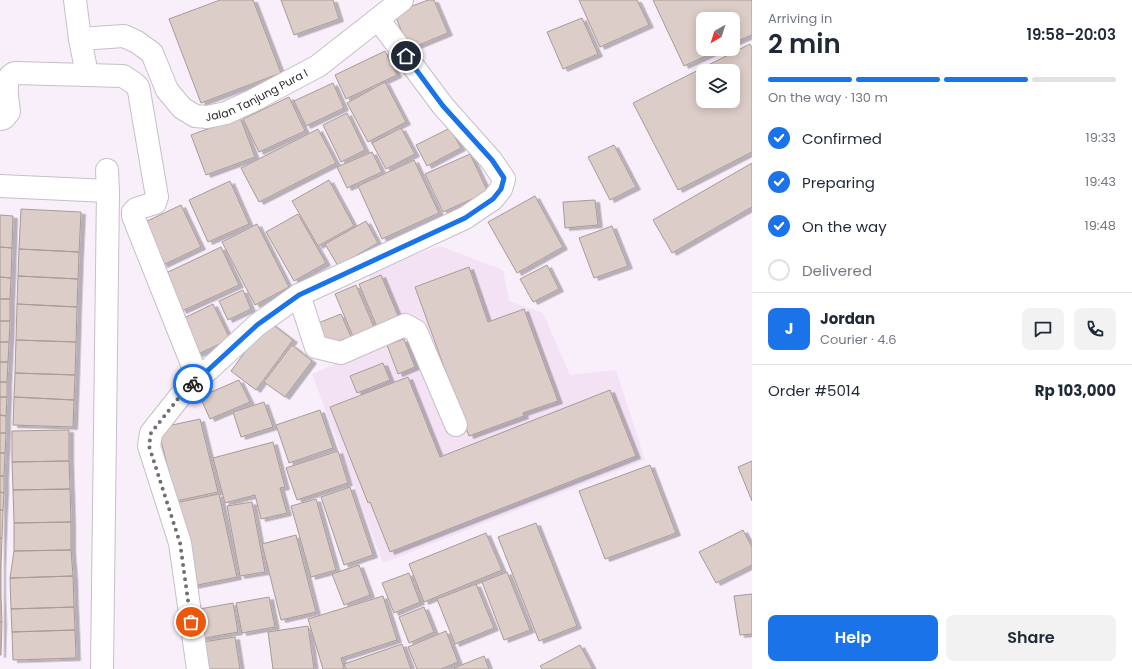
<!DOCTYPE html>
<html lang="en">
<head>
<meta charset="utf-8">
<style>
  body { margin:0; font-family:Poppins,sans-serif; background:#f2f2f3; color:#1f2937; height:100vh; display:flex; flex-direction:column; font-size:15px; white-space:nowrap }
  * { box-sizing:border-box; margin:0 }
  p { font-size:13px; color:#747a83 }
  .icon { flex:none; width:22px; height:22px; fill:none; stroke:currentColor; stroke-width:2; stroke-linecap:round; stroke-linejoin:round }
  .map { position:relative; flex:1; overflow:hidden }
  .panel { display:flex; flex-direction:column; background:#fff; width:380px }
  .panel>* { flex:none }
  .needle { width:26px; rotate:219deg }
  .fabs { position:absolute; left:696px; top:12px; display:grid; gap:8px }
  .fabs a { display:grid; place-items:center; width:44px; height:44px; border-radius:8px; background:#fff; box-shadow:0 2px 10px #0003; font-size:20px }
  .pin { position:absolute; display:grid; place-items:center; width:34px; height:34px; color:#fff; margin:-17px; border:2px solid #fff; border-radius:50%; box-shadow:0 1px 4px #0007 }
  .courier { position:absolute; display:grid; place-items:center; width:40px; height:40px; margin:-20px; border:3px solid #1a73e8; border-radius:50%; background:#fff; color:#222; box-shadow:0 1px 5px #0007 }
  .headline em { font-style:normal; font-weight:600 }
  .headline div { display:flex; flex-direction:column-reverse }
  .headline { display:flex; align-items:center; justify-content:space-between; height:68px; padding:0 16px }
  h1 { font-size:26px; font-weight:600; line-height:30px }
  .bar { display:grid; grid-template-columns:repeat(4,1fr); gap:6px 4px; align-content:center; height:48px; padding:0 16px }
  .bar i { height:5px; border-radius:3px; background:#e0e1e3 }
  .bar .on { background:#1a73e8 }
  .bar p { grid-column:span 4 }
  .line { display:flex; align-items:center; gap:10px; padding:0 16px; border-top:1px solid #e0e1e3 }
  .line div { flex:1 }
  .round { display:grid; place-items:center; flex:none; width:42px; height:42px; border-radius:8px; background:#f2f2f3 }
  ol { padding:0 16px; list-style:none }
  li { display:flex; align-items:center; gap:12px; height:44px }
  li p { margin-inline-start:auto }
  li .icon { padding:4px; border-radius:50%; background:#1a73e8; color:#fff; stroke-width:4 }
  li:last-child { color:#747a83 }
  li i { width:22px; height:22px; border:2px solid #e0e1e3; border-radius:50% }
  .primary-button { display:flex; gap:8px; margin-top:auto; padding:8px 16px }
  .primary-button a { flex:1; height:46px; border-radius:8px; background:#1a73e8; color:#fff; font-size:16px; font-weight:600; line-height:46px; text-align:center }
  .primary-button a+a { background:#f2f2f3; color:#1f2937 }
  main { display:flex; flex:1; min-height:0 }
  .map>svg:first-child { display:block }
  .built { fill:#f2e2f4 }
  .building { fill:#ddcdc8; stroke:#a99a96; fill-rule:evenodd; filter:url(#shadow) }
  .lines { fill:none; stroke-linecap:round; stroke-linejoin:round }
  .street-casing { stroke:#c8beca; stroke-width:24 }
  .street { stroke:#fff; stroke-width:22 }
  .done { stroke:#736e74; stroke-width:4; stroke-dasharray:0 7.2 }
  .route { stroke:#1a73e8; stroke-width:5 }
  .labels { text-anchor:middle; stroke-width:4; stroke-linejoin:round; paint-order:stroke }
  .street-label { font-size:11px; fill:#2b282c; stroke:#fff }
</style>
</head>
<body>
<main>
<div class="map">
<svg width="752" height="669" viewBox="0 0 752 669">
  <defs>
    <filter id="shadow"><feDropShadow dx="4.5" dy="2.5" stdDeviation="0" flood-color="#0004"/></filter>
  </defs>
  <rect width="100%" height="100%" fill="#f9effb"/>
  <path class="built" d="M 440,246 L 503,270 L 509,301 L 543,313 L 570,375 L 616,370 L 645,460 L 383,563 L 312,374 L 395,338 L 367,271 Z"/>
  <path class="building" d="M 220,0 L 253,0 L 281,73 L 201,103 L 169,19 Z
    M 281,0 L 333,0 L 339,19 L 294,35 Z
    M 428,0 L 434,0 L 448,33 L 409,49 L 394,13 Z
    M 579,0 L 637,0 L 649,25 L 600,47 Z
    M 653,0 L 752,0 L 752,35 L 733,43 L 733,19 L 703,19 L 703,49 L 721,49 L 684,66 Z
    M 582,18 L 598,54 L 563,69 L 547,32 Z
    M 750,44 L 752,48 L 752,152 L 678,190 L 633,103 ZM 703,71 L 733,71 L 733,101 L 703,101 Z
    M 385,51 L 397,75 L 346,99 L 335,75 Z
    M 385,82 L 406,122 L 368,142 L 347,103 Z
    M 333,83 L 344,108 L 306,126 L 294,101 Z
    M 289,97 L 305,131 L 259,152 L 243,119 Z
    M 347,113 L 365,150 L 341,162 L 323,125 Z
    M 240,117 L 255,157 L 206,175 L 191,135 Z
    M 401,128 L 415,154 L 386,169 L 372,143 Z
    M 450,128 L 461,148 L 427,166 L 416,145 Z
    M 318,129 L 336,163 L 259,202 L 241,168 Z
    M 614,145 L 636,187 L 610,200 L 588,157 Z
    M 372,152 L 382,172 L 347,188 L 337,167 Z
    M 470,154 L 488,192 L 443,212 L 425,174 Z
    M 414,160 L 439,213 L 382,239 L 358,186 Z
    M 752,163 L 752,207 L 672,253 L 653,220 Z
    M 329,180 L 354,226 L 318,246 L 292,201 Z
    M 230,181 L 249,224 L 208,242 L 189,200 Z
    M 535,196 L 563,247 L 517,273 L 488,222 Z
    M 595,200 L 598,225 L 565,228 L 563,202 Z
    M 181,205 L 201,247 L 163,265 L 143,223 Z
    M 21,209 L 81,212 L 79,252 L 19,249 Z
    M 298,214 L 326,263 L 294,281 L 266,232 Z
    M 0,215 L 13,216 L 12,248 L 0,247 Z
    M 366,221 L 378,243 L 338,266 L 325,244 Z
    M 257,224 L 289,287 L 255,305 L 222,242 Z
    M 612,226 L 628,266 L 594,278 L 579,238 Z
    M 0,247 L 12,248 L 11,278 L 0,277 Z
    M 221,247 L 239,285 L 182,311 L 164,274 Z
    M 19,249 L 79,252 L 78,279 L 18,276 Z
    M 547,265 L 559,289 L 533,302 L 520,279 Z
    M 469,267 L 488,322 L 524,309 L 558,401 L 523,413 L 524,416 L 469,436 L 415,287 Z
    M 381,275 L 399,318 L 377,327 L 359,284 Z
    M 18,276 L 78,279 L 77,307 L 17,304 Z
    M 0,277 L 11,278 L 10,299 L 0,299 Z
    M 356,285 L 376,332 L 355,341 L 335,294 Z
    M 243,290 L 251,309 L 228,320 L 219,301 Z
    M 0,299 L 10,299 L 10,321 L 0,321 Z
    M 17,304 L 77,307 L 76,342 L 16,340 Z
    M 213,304 L 230,339 L 194,356 L 178,321 Z
    M 341,314 L 351,337 L 323,346 L 313,325 Z
    M 0,321 L 10,321 L 9,342 L 0,342 Z
    M 268,321 L 293,340 L 256,390 L 231,371 Z
    M 404,339 L 415,367 L 398,374 L 387,345 Z
    M 16,340 L 76,342 L 75,375 L 15,373 Z
    M 0,342 L 9,342 L 8,362 L 0,362 Z
    M 292,345 L 312,361 L 285,397 L 264,382 Z
    M 0,362 L 8,362 L 7,382 L 0,382 Z
    M 383,363 L 390,380 L 357,393 L 350,376 Z
    M 15,373 L 75,375 L 74,400 L 14,397 Z
    M 408,377 L 440,457 L 610,390 L 636,456 L 390,552 L 370,502 L 368,503 L 330,407 Z
    M 239,380 L 250,402 L 210,419 L 200,397 Z
    M 0,382 L 7,382 L 7,397 L 0,397 Z
    M 0,397 L 7,397 L 6,416 L 0,415 Z
    M 14,397 L 74,400 L 73,427 L 13,425 Z
    M 264,402 L 273,427 L 241,437 L 233,412 Z
    M 320,410 L 333,448 L 289,463 L 276,425 Z
    M 0,415 L 6,416 L 6,433 L 0,433 Z
    M 200,419 L 218,492 L 176,501 L 158,428 Z
    M 69,430 L 69,461 L 12,462 L 12,431 Z
    M 0,433 L 6,433 L 5,453 L 0,453 Z
    M 273,442 L 285,487 L 280,488 L 287,513 L 261,519 L 255,495 L 225,503 L 213,458 Z
    M 338,451 L 348,483 L 297,500 L 286,468 Z
    M 0,453 L 5,453 L 4,476 L 0,476 Z
    M 69,461 L 70,489 L 13,490 L 12,462 Z
    M 752,461 L 752,501 L 738,467 Z
    M 650,465 L 676,533 L 605,559 L 579,491 Z
    M 0,476 L 4,476 L 4,493 L 0,492 Z
    M 350,487 L 373,555 L 344,565 L 321,497 Z
    M 70,489 L 71,522 L 14,523 L 13,490 Z
    M 0,492 L 4,493 L 3,510 L 0,510 Z
    M 219,494 L 237,577 L 193,586 L 175,503 Z
    M 316,499 L 336,570 L 311,577 L 291,506 Z
    M 252,502 L 265,572 L 240,576 L 227,506 Z
    M 0,510 L 3,510 L 2,538 L 0,538 Z
    M 71,522 L 71,550 L 14,551 L 14,523 Z
    M 536,523 L 577,626 L 539,641 L 498,537 Z
    M 743,530 L 752,547 L 752,565 L 716,583 L 699,552 Z
    M 486,533 L 502,570 L 424,602 L 409,564 Z
    M 296,535 L 316,612 L 281,620 L 262,544 Z
    M 0,538 L 2,538 L 1,566 L 0,566 Z
    M 71,550 L 73,576 L 10,578 L 14,551 Z
    M 359,565 L 370,595 L 344,605 L 332,574 Z
    M 0,566 L 1,566 L 1,596 L 0,596 Z
    M 507,572 L 530,630 L 504,640 L 482,582 Z
    M 409,573 L 420,602 L 394,613 L 382,583 Z
    M 73,576 L 74,607 L 11,609 L 10,578 Z
    M 476,584 L 494,628 L 455,644 L 437,599 Z
    M 752,594 L 752,634 L 740,635 L 734,596 Z
    M 0,596 L 1,596 L 2,622 L 0,622 Z
    M 383,596 L 397,640 L 341,658 L 344,669 L 323,669 L 308,619 Z
    M 269,597 L 275,627 L 242,633 L 236,603 Z
    M 233,603 L 238,632 L 200,639 L 194,610 Z
    M 74,607 L 75,630 L 12,632 L 11,609 Z
    M 424,607 L 434,632 L 409,643 L 399,617 Z
    M 0,622 L 2,622 L 1,655 L 0,655 Z
    M 308,626 L 314,669 L 273,669 L 268,632 Z
    M 75,630 L 76,658 L 13,660 L 12,632 Z
    M 446,631 L 458,662 L 441,669 L 417,669 L 408,647 Z
    M 235,637 L 240,669 L 200,669 L 196,643 Z
    M 402,644 L 411,669 L 346,669 L 344,664 Z
    M 580,645 L 593,669 L 542,669 L 540,666 Z
    M 484,656 L 489,669 L 454,669 L 454,668 Z"/>
  <g class="lines">
    <g class="street-casing">
      <g id="street">
        <path d="M 75,0 L 80,39 L 87,74"/>
        <path id="s1" d="M 80,39 L 124,36 L 137,42 L 152,53 L 167,90 L 182,108 L 195,116 L 207,117 L 226,113 L 252,101 L 318,66 L 402,0"/>
        <path d="M 0,119 L 4,118 L 9,112 C 8,101 2,77 15,73 L 123,76 L 135,84 L 138,87 L 139,91 L 157,197 L 155,203 L 136,209 L 133,212 L 133,216 L 198,379"/>
        <path d="M 0,186 L 108,191"/>
        <path d="M 299,295 L 316,347 L 341,353 L 405,325 L 416,331 L 456,425"/>
        <path d="M 102,669 L 108,191 L 107,170"/>
        <path d="M 198,669 L 180,543 L 149,446 L 151,433 L 181,395 L 257,325 L 299,295 L 465,218 L 493,199 L 501,189 L 504,179 L 491,160 L 443,106 L 378,19"/>
      </g>
    </g>
    <use href="#street" class="street"/>
  </g>
  <g class="lines">
    <path class="done" d="M 191,622 L 180,543 L 149,446 L 151,433 L 181,395 L 193,384"/>
    <path class="route" d="M 193,384 L 257,325 L 299,295 L 465,218 L 493,199 L 501,189 L 504,178 L 492,160 L 443,106 L 406,56"/>
  </g>
  <g class="labels">
    <g class="street-label">
      <text dy="4" stroke="none"><textPath href="#s1" startOffset="222">Jalan Tanjung Pura I</textPath></text>
    </g>
  </g>
</svg>
<div class="fabs">
<a><svg class="needle" viewBox="-14 -14 28 28"><path d="M0-13l5 13h-10z" fill="#e53935"/><path d="M0 13l5-13h-10z" fill="#747a83"/></svg></a>
<a><svg class="icon" aria-label="layers" viewBox="0 0 24 24"><path d="M12 4l9 5-9 5-9-5zM3 14l9 5 9-5"/></svg></a>
</div>
<div class="pin" style="left:191px;top:622px;background:#ea580c"><svg class="icon" aria-label="bag" viewBox="0 0 24 24"><path d="M5 8h14l-1 12H6zM9 8a3 3 0 0 1 6 0"/></svg></div>
<div class="pin" style="left:406px;top:56px;background:#1f2937"><svg class="icon" aria-label="home" viewBox="0 0 24 24"><path d="M3 11l9-7 9 7M6 9v11h12V9"/></svg></div>
<div class="courier" style="left:193px;top:384px"><svg class="icon" aria-label="bike" viewBox="0 0 24 24"><circle cx="6" cy="16" r="4"/><circle cx="18" cy="16" r="4"/><path d="M6 16l4-8h5l3 8M10 8l3 8H6M13 5h3"/></svg></div>
</div>
<section class="panel">
<div class="headline"><div><h1>2 min</h1><p>Arriving in</p></div><em>19:58–20:03</em></div>
<div class="bar"><i class="on"></i><i class="on"></i><i class="on"></i><i></i><p>On the way · 130 m</p></div>
<ol>
<li><svg class="icon" aria-label="check" viewBox="0 0 24 24"><path d="M5 12l5 5 9-10"/></svg>Confirmed<p>19:33</p></li>
<li><svg class="icon" aria-label="check" viewBox="0 0 24 24"><path d="M5 12l5 5 9-10"/></svg>Preparing<p>19:43</p></li>
<li><svg class="icon" aria-label="check" viewBox="0 0 24 24"><path d="M5 12l5 5 9-10"/></svg>On the way<p>19:48</p></li>
<li><i></i>Delivered</li>
</ol>
<div class="line" style="height:72px"><b class="round" style="background:#1a73e8;color:#fff">J</b><div><b>Jordan</b><p>Courier · 4.6</p></div><a class="round"><svg class="icon" aria-label="chat" viewBox="0 0 24 24"><path d="M4 5h16v11H9l-5 4z"/></svg></a><a class="round"><svg class="icon" aria-label="phone" viewBox="0 0 24 24"><path d="M5 4h4l2 5-3 2q2 4 5 5l2-3 5 2v4C11 20 4 13 5 4z"/></svg></a></div>
<div class="line" style="height:52px"><div>Order #5014</div><b>Rp 103,000</b></div>
<div class="primary-button"><a>Help</a><a>Share</a></div>
</section>
</main>
</body>
</html>
